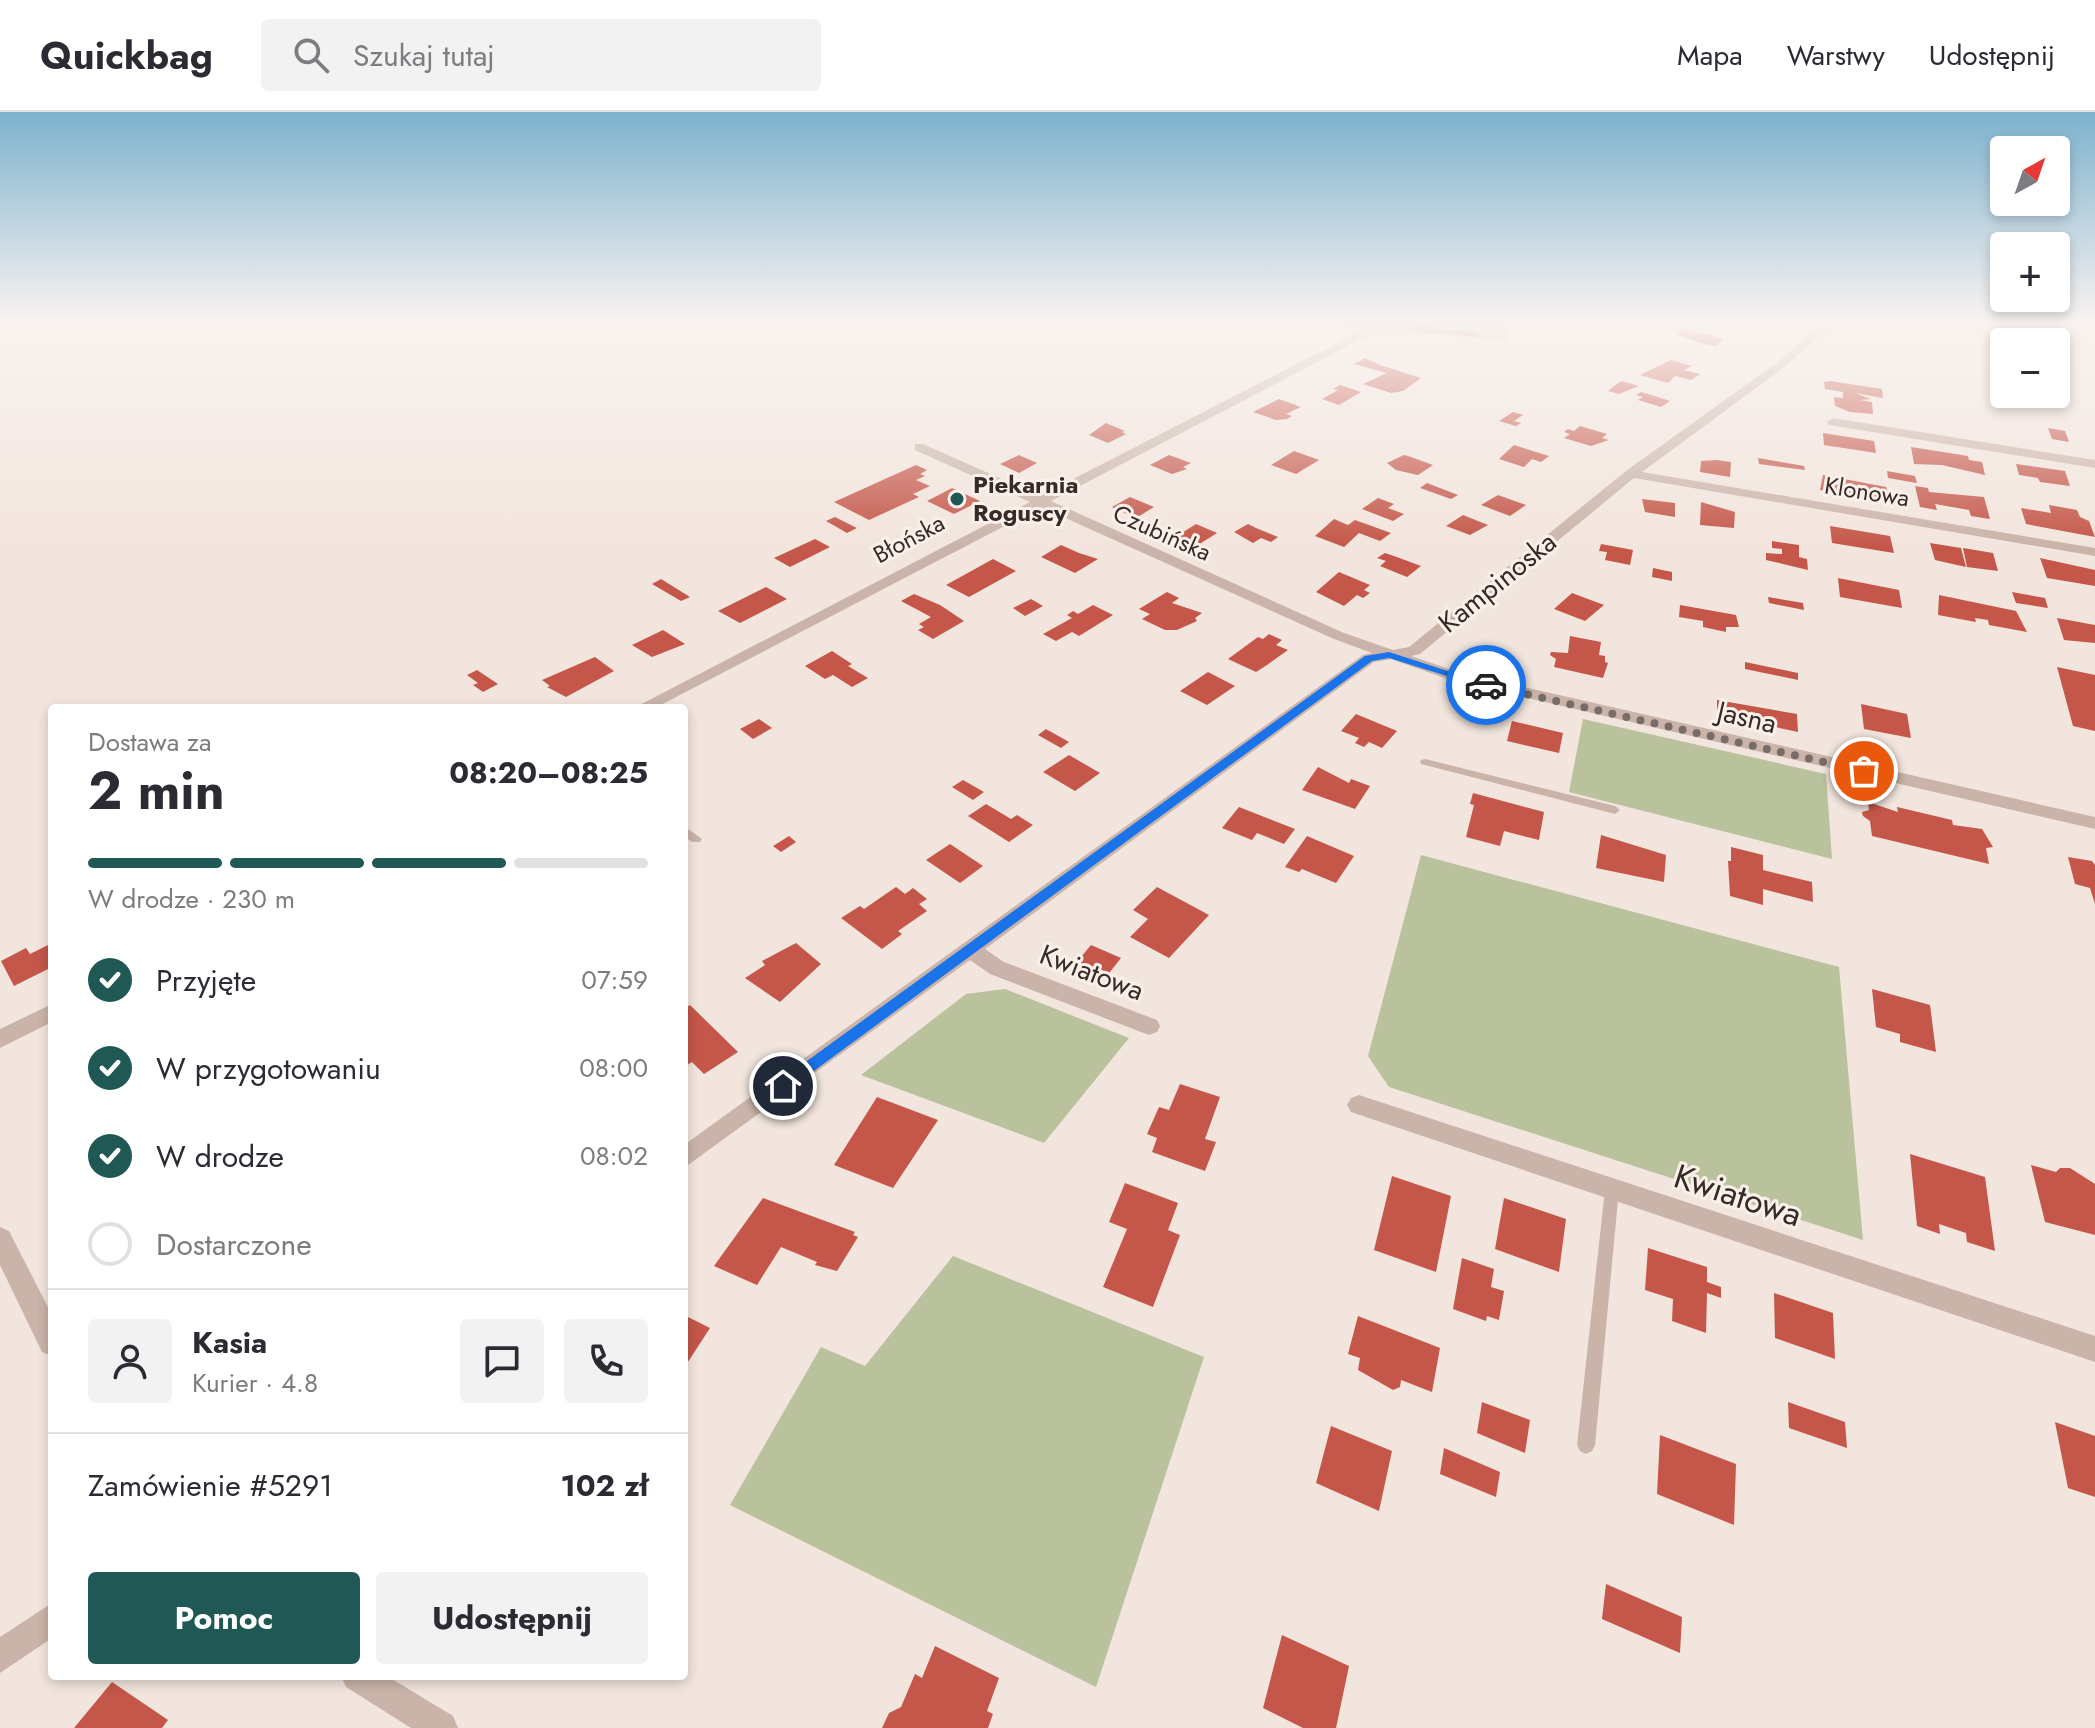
<!DOCTYPE html>
<html lang="pl">
<head>
<meta charset="utf-8">
<style>
  body { margin:0; font-family:Jost,sans-serif; background:#f2f2f3; color:#2b2b33; height:100vh; display:flex; flex-direction:column; font-size:30px; white-space:nowrap }
  * { box-sizing:border-box; margin:0 }
  p { font-size:26px; color:#7c7c81 }
  .icon { flex:none; width:44px; height:44px; fill:none; stroke:currentColor; stroke-width:2; stroke-linecap:round; stroke-linejoin:round }
  .map { position:relative; flex:1; overflow:hidden }
  .panel { position:absolute; left:48px; top:592px; width:640px; height:976px; display:flex; flex-direction:column; background:#fff; border-radius:8px; box-shadow:0 4px 12px #0003 }
  .panel>* { flex:none }
  .needle { width:52px; rotate:40deg }
  .buttons { position:absolute; left:1990px; top:24px; display:grid; gap:16px }
  .buttons a { display:grid; place-items:center; width:80px; height:80px; border-radius:8px; background:#fff; box-shadow:0 4px 12px #0003; font-size:40px }
  .pin { position:absolute; display:grid; place-items:center; width:68px; height:68px; color:#fff; margin:-34px; border:4px solid #fff; border-radius:50%; box-shadow:0 2px 8px #0007 }
  .courier { position:absolute; display:grid; place-items:center; width:80px; height:80px; margin:-40px; border:6px solid #1a73e8; border-radius:50%; background:#fff; color:#222; box-shadow:0 2px 10px #0007 }
  .headline em { font-style:normal; font-weight:700 }
  .headline div { display:flex; flex-direction:column-reverse }
  .headline { display:flex; align-items:center; justify-content:space-between; height:136px; padding:0 40px }
  h1 { font-size:52px; font-weight:700; line-height:60px }
  .bar { display:grid; grid-template-columns:repeat(4,1fr); gap:12px 8px; align-content:center; height:96px; padding:0 40px }
  .bar i { height:10px; border-radius:6px; background:#e1e1e2 }
  .bar .current { background:#1f5855 }
  .bar p { grid-column:span 4 }
  .line { display:flex; align-items:center; gap:20px; padding:0 40px; border-top:2px solid #e1e1e2 }
  .line div { flex:1 }
  .round { display:grid; place-items:center; flex:none; width:84px; height:84px; border-radius:8px; background:#f2f2f3 }
  ol { padding:0 40px; list-style:none }
  li { display:flex; align-items:center; gap:24px; height:88px }
  li p { margin-inline-start:auto }
  li .icon { padding:8px; border-radius:50%; background:#1f5855; color:#fff; stroke-width:4 }
  li:last-child { color:#7c7c81 }
  li i { width:44px; height:44px; border:4px solid #e1e1e2; border-radius:50% }
  .button { display:flex; gap:16px; margin-top:auto; padding:16px 40px }
  .button a { flex:1; height:92px; border-radius:8px; background:#1f5855; color:#fff; font-size:32px; font-weight:700; line-height:92px; text-align:center }
  .button a+a { background:#f2f2f3; color:#2b2b33 }
  header { display:flex; align-items:center; gap:48px; box-sizing:border-box; height:112px; padding:0 40px; background:#fff; border-bottom:2px solid #e1e1e2 }
  header strong { font-size:38px }
  nav { display:flex; gap:44px; margin-inline-start:auto; font-size:28px }
  .search { width:560px; height:72px; background:#f2f2f3; display:flex; align-items:center; gap:20px; box-sizing:border-box; padding:0 28px; border-radius:8px; color:#7c7c81; font-size:30px }
  .map>svg:first-child { display:block }
  .green { fill:#bac19d }
  .building { fill:#c45749 }
  .lines { fill:none; stroke-linecap:round; stroke-linejoin:round }
  .lane { fill:#cab4a9; fill-rule:evenodd }
  .street { fill:#cab4a9; fill-rule:evenodd }
  .route { fill:#1a73e8 }
  .done { stroke:#786c68; stroke-width:8; stroke-dasharray:0 14.4 }
  .poi-dot { fill:#1f5855; stroke:#f9f0e9; stroke-width:3 }
  .labels { text-anchor:middle; stroke-width:6; stroke-linejoin:round; paint-order:stroke }
  .far-poi-label { font-size:24px; font-weight:bold; fill:#372b29; stroke:#f9f0e9; text-anchor:start }
  .far-street-label { font-size:24px; fill:#372b29; stroke:#f9f0e9 }
  .street-label { font-size:28px; fill:#372b29; stroke:#f9f0e9 }
  .near-street-label { font-size:34px; fill:#372b29; stroke:#f9f0e9 }
</style>
</head>
<body>
<header>
<strong>Quickbag</strong>
<div class="search"><svg class="icon" aria-label="search" viewBox="0 0 24 24"><circle cx="10" cy="10" r="6"/><path d="M15 15l6 6"/></svg>Szukaj tutaj</div>
<nav><a>Mapa</a><a>Warstwy</a><a>Udostępnij</a></nav>
</header>
<div class="map">
<svg width="2095" height="1616" viewBox="0 0 2095 1616">
  <rect width="100%" height="100%" fill="#f2e5dd"/>
  <path class="green" d="M 1243,208 L 1511,208 L 1506,228 Z
    M 1583,607 L 1826,662 L 1832,747 L 1569,680 Z
    M 1421,743 L 1839,855 L 1863,1128 L 1389,975 L 1368,944 Z
    M 1005,877 L 1129,926 L 1044,1031 L 861,963 L 966,882 Z
    M 953,1144 L 1204,1245 L 1096,1575 L 730,1393 L 821,1235 L 865,1254 Z"/>
  <path class="building" d="M 1414,214 L 1478,220 L 1479,225 L 1414,219 Z
    M 1683,218 L 1693,219 L 1724,227 L 1716,234 L 1704,232 L 1676,222 Z
    M 1365,246 L 1380,253 L 1421,266 L 1403,279 L 1391,281 L 1363,272 L 1387,261 L 1354,252 Z
    M 1671,248 L 1692,254 L 1684,258 L 1700,262 L 1691,268 L 1675,264 L 1668,271 L 1640,263 Z
    M 1621,269 L 1639,274 L 1619,282 L 1608,279 Z
    M 1830,269 L 1882,277 L 1883,286 L 1855,281 L 1871,287 L 1860,288 L 1872,290 L 1873,302 L 1850,300 L 1835,294 L 1834,285 L 1843,286 L 1843,280 L 1825,277 L 1824,270 Z
    M 1340,273 L 1361,280 L 1339,293 L 1322,287 L 1338,278 L 1333,277 Z
    M 1641,280 L 1648,282 L 1670,289 L 1661,295 L 1638,288 L 1643,285 L 1636,283 Z
    M 1279,287 L 1301,295 L 1286,302 L 1292,304 L 1287,307 L 1276,308 L 1253,300 Z
    M 1513,300 L 1523,303 L 1514,309 L 1521,311 L 1516,314 L 1499,309 Z
    M 1106,311 L 1125,319 L 1122,320 L 1126,322 L 1108,331 L 1089,323 Z
    M 1580,314 L 1607,322 L 1602,326 L 1609,328 L 1591,334 L 1564,326 L 1570,322 L 1564,320 L 1568,317 L 1574,319 Z
    M 2048,316 L 2065,319 L 2069,330 L 2052,327 Z
    M 1823,321 L 1874,329 L 1876,341 L 1824,333 Z
    M 1514,333 L 1549,344 L 1541,350 L 1532,347 L 1524,355 L 1499,347 Z
    M 1911,335 L 1968,344 L 1969,348 L 1982,350 L 1985,363 L 1942,353 L 1914,352 Z
    M 1294,339 L 1319,348 L 1296,362 L 1271,353 Z
    M 1019,343 L 1037,351 L 1019,361 L 1000,352 Z
    M 1169,343 L 1191,351 L 1183,355 L 1187,357 L 1172,362 L 1150,353 Z
    M 1404,343 L 1408,344 L 1433,353 L 1418,363 L 1396,358 L 1387,351 Z
    M 1758,346 L 1804,354 L 1805,358 L 1759,352 Z
    M 1717,348 L 1731,350 L 1730,365 L 1700,360 L 1701,349 Z
    M 2016,352 L 2065,359 L 2070,374 L 2040,370 L 2038,366 L 2019,363 Z
    M 916,353 L 927,358 L 920,362 L 925,364 L 916,368 L 930,374 L 913,382 L 919,385 L 869,408 L 834,390 Z
    M 1887,359 L 1915,364 L 1917,371 L 1888,366 Z
    M 1823,363 L 1886,375 L 1893,391 L 1820,378 Z
    M 1427,371 L 1458,383 L 1451,387 L 1420,376 Z
    M 1915,374 L 1928,376 L 1929,380 L 1984,385 L 1990,407 L 1971,404 L 1969,398 L 1935,392 L 1937,398 L 1920,395 Z
    M 952,376 L 980,389 L 954,402 L 927,389 Z
    M 1498,383 L 1526,393 L 1510,404 L 1481,393 Z
    M 1130,385 L 1154,395 L 1136,406 L 1112,395 Z
    M 1378,386 L 1394,392 L 1388,396 L 1404,402 L 1393,409 L 1362,397 Z
    M 1642,387 L 1675,391 L 1675,405 L 1645,400 Z
    M 1701,390 L 1735,400 L 1734,416 L 1700,413 Z
    M 2049,393 L 2077,398 L 2080,405 L 2089,409 L 2095,425 L 2026,412 L 2021,396 L 2051,401 Z
    M 1463,403 L 1488,413 L 1470,423 L 1446,414 Z
    M 835,405 L 857,416 L 847,421 L 826,409 Z
    M 1334,407 L 1348,413 L 1355,408 L 1391,421 L 1380,429 L 1359,421 L 1344,435 L 1315,424 Z
    M 1196,412 L 1217,421 L 1198,433 L 1177,424 Z
    M 1248,412 L 1256,416 L 1278,425 L 1271,430 L 1261,426 L 1253,431 L 1234,420 Z
    M 1830,414 L 1890,424 L 1894,441 L 1832,431 Z
    M 815,427 L 830,435 L 790,455 L 774,446 Z
    M 1772,429 L 1799,433 L 1799,445 L 1807,447 L 1808,458 L 1766,448 L 1766,441 L 1782,442 L 1782,437 L 1772,436 Z
    M 1930,431 L 1961,436 L 1966,455 L 1935,448 Z
    M 1601,432 L 1633,438 L 1630,453 L 1605,448 L 1607,440 L 1599,439 Z
    M 1061,433 L 1079,441 L 1098,447 L 1075,461 L 1041,445 Z
    M 1963,436 L 1993,441 L 1998,459 L 1967,455 Z
    M 1385,441 L 1394,444 L 1421,454 L 1407,465 L 1380,454 L 1386,449 L 1377,446 Z
    M 2040,446 L 2095,458 L 2095,474 L 2047,466 Z
    M 993,447 L 1016,459 L 969,485 L 946,473 Z
    M 1653,456 L 1672,460 L 1672,469 L 1652,465 Z
    M 1339,460 L 1370,473 L 1364,478 L 1370,481 L 1363,486 L 1357,483 L 1344,494 L 1316,480 Z
    M 1838,466 L 1899,478 L 1902,496 L 1840,485 Z
    M 661,467 L 690,485 L 681,489 L 652,472 Z
    M 766,475 L 787,487 L 740,511 L 718,499 Z
    M 1167,480 L 1179,486 L 1172,491 L 1202,501 L 1195,506 L 1197,509 L 1177,518 L 1165,518 L 1142,507 L 1150,502 L 1139,497 Z
    M 2012,480 L 2045,486 L 2048,496 L 2016,491 Z
    M 1572,481 L 1604,493 L 1585,509 L 1554,497 Z
    M 914,482 L 940,493 L 964,509 L 933,527 L 918,518 L 924,515 L 919,512 L 931,505 L 901,489 Z
    M 1939,483 L 2016,499 L 2027,520 L 1989,513 L 1988,508 L 1975,506 L 1976,510 L 1938,503 Z
    M 1768,485 L 1803,491 L 1804,498 L 1769,491 Z
    M 1031,487 L 1043,494 L 1025,504 L 1013,496 Z
    M 1093,493 L 1113,503 L 1079,524 L 1072,520 L 1056,529 L 1043,522 L 1072,506 L 1067,503 L 1073,499 L 1078,502 Z
    M 1680,493 L 1736,503 L 1739,515 L 1726,515 L 1726,520 L 1703,515 L 1703,509 L 1679,505 Z
    M 2057,506 L 2095,513 L 2095,531 L 2064,528 Z
    M 663,518 L 685,532 L 652,545 L 632,533 Z
    M 1269,522 L 1282,528 L 1276,533 L 1288,538 L 1267,553 L 1256,560 L 1228,547 L 1258,525 L 1263,527 Z
    M 1570,524 L 1601,530 L 1599,543 L 1605,544 L 1605,550 L 1608,551 L 1603,566 L 1554,555 L 1556,547 L 1550,543 L 1551,540 L 1568,541 Z
    M 832,539 L 852,552 L 848,554 L 868,566 L 852,575 L 833,563 L 825,567 L 805,554 Z
    M 595,545 L 614,559 L 566,585 L 547,575 L 550,574 L 542,568 Z
    M 1745,550 L 1798,561 L 1798,568 L 1745,557 Z
    M 2057,555 L 2095,563 L 2095,619 L 2073,614 Z
    M 477,558 L 498,572 L 483,580 L 473,573 L 478,571 L 467,563 Z
    M 1208,560 L 1235,574 L 1207,593 L 1180,579 Z
    M 1717,588 L 1797,602 L 1798,620 L 1734,606 L 1734,603 L 1717,599 Z
    M 1861,592 L 1907,602 L 1911,626 L 1864,617 Z
    M 1356,602 L 1397,619 L 1382,636 L 1369,630 L 1364,635 L 1355,631 L 1359,626 L 1341,619 Z
    M 759,607 L 772,616 L 753,627 L 740,617 Z
    M 1512,609 L 1563,621 L 1559,641 L 1507,629 Z
    M 1046,617 L 1069,630 L 1061,636 L 1038,623 Z
    M 1069,643 L 1100,661 L 1075,679 L 1043,660 Z
    M 1318,655 L 1349,671 L 1351,667 L 1370,674 L 1355,697 L 1302,678 Z
    M 963,668 L 984,680 L 973,688 L 952,675 Z
    M 1473,681 L 1544,700 L 1539,728 L 1504,719 L 1500,734 L 1466,725 L 1474,693 L 1470,692 Z
    M 1868,690 L 1898,700 L 1897,695 L 1952,708 L 1953,713 L 1982,717 L 1993,735 L 1986,736 L 1989,752 L 1872,724 L 1870,709 L 1863,704 L 1862,700 L 1869,698 Z
    M 986,692 L 1011,707 L 1017,703 L 1033,713 L 1009,730 L 968,704 Z
    M 1239,695 L 1295,717 L 1284,732 L 1257,721 L 1252,728 L 1222,716 Z
    M 1601,723 L 1666,743 L 1664,770 L 1596,756 Z
    M 789,724 L 796,730 L 781,740 L 773,734 Z
    M 1307,724 L 1354,744 L 1336,771 L 1302,757 L 1299,760 L 1285,755 Z
    M 950,732 L 983,754 L 960,771 L 926,748 Z
    M 1731,735 L 1763,743 L 1763,758 L 1812,770 L 1813,790 L 1763,777 L 1763,793 L 1730,784 L 1728,749 L 1731,749 Z
    M 2068,745 L 2092,749 L 2095,753 L 2095,792 L 2090,776 L 2075,772 Z
    M 896,775 L 905,782 L 913,776 L 927,787 L 919,792 L 927,799 L 898,819 L 902,822 L 882,837 L 841,806 L 860,794 L 864,797 Z
    M 1157,775 L 1209,803 L 1169,846 L 1130,825 L 1148,807 L 1133,798 Z
    M 796,831 L 821,852 L 780,890 L 745,866 L 765,853 L 762,849 Z
    M 50,832 L 52,855 L 14,874 L 1,849 L 26,836 L 30,842 Z
    M 1091,833 L 1121,846 L 1106,865 L 1076,851 Z
    M 1872,877 L 1930,893 L 1936,940 L 1900,930 L 1900,922 L 1876,915 Z
    M 690,893 L 738,940 L 704,962 L 692,950 L 687,953 L 684,950 L 684,897 Z
    M 1180,972 L 1220,985 L 1205,1027 L 1216,1030 L 1205,1059 L 1152,1040 L 1157,1026 L 1147,1022 L 1159,995 L 1169,998 Z
    M 877,985 L 938,1008 L 893,1076 L 834,1053 Z
    M 1910,1042 L 1985,1065 L 1995,1139 L 1967,1130 L 1966,1121 L 1939,1112 L 1940,1122 L 1917,1114 Z
    M 2031,1053 L 2056,1060 L 2060,1056 L 2070,1056 L 2095,1072 L 2095,1123 L 2045,1110 Z
    M 1392,1064 L 1451,1084 L 1436,1160 L 1374,1138 Z
    M 1125,1071 L 1178,1091 L 1168,1118 L 1180,1123 L 1153,1195 L 1103,1175 L 1127,1117 L 1109,1110 Z
    M 763,1086 L 855,1120 L 853,1123 L 858,1125 L 837,1159 L 815,1153 L 817,1150 L 781,1135 L 757,1173 L 714,1154 Z
    M 1504,1086 L 1566,1107 L 1559,1160 L 1495,1137 Z
    M 1648,1136 L 1707,1155 L 1707,1170 L 1721,1175 L 1721,1186 L 1707,1181 L 1706,1221 L 1672,1209 L 1673,1187 L 1645,1178 Z
    M 1462,1146 L 1494,1157 L 1491,1175 L 1504,1179 L 1499,1208 L 1487,1204 L 1486,1209 L 1453,1197 Z
    M 1774,1181 L 1833,1201 L 1835,1247 L 1775,1226 Z
    M 684,1203 L 710,1216 L 684,1256 Z
    M 1358,1204 L 1440,1236 L 1432,1280 L 1401,1268 L 1400,1275 L 1393,1278 L 1358,1258 L 1360,1246 L 1348,1242 Z
    M 1482,1290 L 1530,1308 L 1525,1341 L 1477,1321 Z
    M 1788,1290 L 1845,1310 L 1847,1336 L 1789,1316 Z
    M 2055,1310 L 2095,1324 L 2095,1385 L 2068,1376 Z
    M 1331,1314 L 1392,1339 L 1379,1399 L 1316,1371 Z
    M 1660,1323 L 1736,1352 L 1734,1413 L 1657,1382 Z
    M 1444,1336 L 1500,1360 L 1496,1385 L 1440,1362 Z
    M 1606,1472 L 1682,1505 L 1680,1541 L 1602,1507 Z
    M 1282,1523 L 1349,1554 L 1336,1616 L 1303,1616 L 1263,1596 Z
    M 935,1534 L 999,1566 L 987,1599 L 993,1602 L 988,1616 L 882,1616 L 889,1601 L 901,1595 L 915,1562 L 922,1566 Z
    M 112,1570 L 168,1608 L 162,1616 L 74,1616 Z"/>
  <g class="lines">
    <path class="lane" d="M 1425,647 L 1615,694 L 1620,698 L 1615,702 L 1421,652 L 1420,650 L 1421,648 Z
      M 684,714 L 702,727 L 700,730 L 692,730 L 684,724 Z
      M 1612,1070 L 1617,1072 L 1619,1077 L 1595,1333 L 1592,1339 L 1586,1342 L 1580,1339 L 1577,1333 L 1605,1077 L 1607,1072 Z"/>
    <path class="street" d="M 1827,208 L 1839,208 L 1783,256 L 1642,360 L 2095,436 L 2095,444 L 1634,366 L 1420,542 L 1411,544 L 1458,560 L 2095,705 L 2095,717 L 1453,569 L 1391,547 L 1374,550 L 985,837 L 1004,850 L 1157,908 L 1160,914 L 1157,920 L 1149,923 L 1141,920 L 990,862 L 970,848 L 684,1056 L 684,1033 L 1363,543 L 1372,541 L 1334,527 L 1041,395 L 655,596 L 634,596 L 1030,390 L 915,338 L 915,332 L 923,332 L 1040,384 L 1367,216 L 1375,216 L 1375,220 L 1051,389 L 1344,521 L 1393,538 L 1409,535 L 1626,359 L 1775,252 Z
      M 1833,306 L 2095,348 L 2095,356 L 1829,313 L 1827,310 Z
      M 52,892 L 52,910 L 0,936 L 0,917 Z
      M 1359,983 L 2095,1224 L 2095,1250 L 1351,1000 L 1347,993 L 1351,986 Z
      M 0,1115 L 9,1119 L 52,1203 L 52,1244 L 42,1240 L 0,1153 Z
      M 52,1491 L 52,1526 L 0,1561 L 0,1525 Z
      M 341,1564 L 387,1564 L 453,1604 L 458,1616 L 411,1616 L 346,1575 Z"/>
  </g>
  <linearGradient id="sky" x2="0" y2="1"><stop stop-color="#7db2cf"/><stop offset="0.48" stop-color="#f9f3f0"/><stop offset="1" stop-color="#f9f3f0" stop-opacity="0"/></linearGradient>
  <rect width="2095" height="435" fill="url(#sky)"/>
  <path class="route" d="M 1389,540 L 1491,573 L 1482,575 L 1389,546 L 1372,549 L 788,978 L 778,978 L 778,970 L 1365,544 Z"/>
  <g class="lines">
    <path class="done" d="M 1486,573 L 1864,659"/>
  </g>
  <circle class="poi-dot" cx="957" cy="387" r="8"/>
  <g class="labels">
    <g class="far-poi-label">
      <text x="973" y="381">Piekarnia<tspan x="973" dy="28">Roguscy</tspan></text>
    </g>
    <g class="far-street-label">
      <text transform="translate(1867 380) rotate(9)" y="8">Klonowa</text>
      <text transform="translate(1162 421) rotate(24)" y="8">Czubińska</text>
      <text transform="translate(909 427) rotate(-28)" y="8">Błońska</text>
    </g>
    <g class="street-label">
      <text transform="translate(1497 470) rotate(-39)" y="10">Kampinoska</text>
      <text transform="translate(1747 605) rotate(13)" y="10">Jasna</text>
      <text transform="translate(1092 860) rotate(21)" y="10">Kwiatowa</text>
    </g>
    <g class="near-street-label">
      <text transform="translate(1738 1083) rotate(18)" y="12">Kwiatowa</text>
    </g>
  </g>
</svg>
<div class="buttons">
<a><svg class="needle" viewBox="-14 -14 28 28"><path d="M0-13l5 13h-10z" fill="#e53935"/><path d="M0 13l5-13h-10z" fill="#7c7c81"/></svg></a>
<a>+</a>
<a>−</a>
</div>
<div class="pin" style="left:1864px;top:659px;background:#ea580c"><svg class="icon" aria-label="bag" viewBox="0 0 24 24"><path d="M5 8h14l-1 12H6zM9 8a3 3 0 0 1 6 0"/></svg></div>
<div class="pin" style="left:783px;top:974px;background:#1f2937"><svg class="icon" aria-label="home" viewBox="0 0 24 24"><path d="M3 11l9-7 9 7M6 9v11h12V9"/></svg></div>
<div class="courier" style="left:1486px;top:573px"><svg class="icon" aria-label="car" viewBox="0 0 24 24"><path d="M5 17H2v-5l4-1 3-4h7l3 4 3 1v5h-3M9 17h6M6 11h13"/><circle cx="7" cy="17" r="2"/><circle cx="17" cy="17" r="2"/></svg></div>
<section class="panel">
<div class="headline"><div><h1>2 min</h1><p>Dostawa za</p></div><em>08:20–08:25</em></div>
<div class="bar"><i class="current"></i><i class="current"></i><i class="current"></i><i></i><p>W drodze · 230 m</p></div>
<ol>
<li><svg class="icon" aria-label="check" viewBox="0 0 24 24"><path d="M5 12l5 5 9-10"/></svg>Przyjęte<p>07:59</p></li>
<li><svg class="icon" aria-label="check" viewBox="0 0 24 24"><path d="M5 12l5 5 9-10"/></svg>W przygotowaniu<p>08:00</p></li>
<li><svg class="icon" aria-label="check" viewBox="0 0 24 24"><path d="M5 12l5 5 9-10"/></svg>W drodze<p>08:02</p></li>
<li><i></i>Dostarczone</li>
</ol>
<div class="line" style="height:144px"><a class="round"><svg class="icon" aria-label="person" viewBox="0 0 24 24"><circle cx="12" cy="8" r="4"/><path d="M4 21q1-7 8-7t8 7"/></svg></a><div><b>Kasia</b><p>Kurier · 4.8</p></div><a class="round"><svg class="icon" aria-label="chat" viewBox="0 0 24 24"><path d="M4 5h16v11H9l-5 4z"/></svg></a><a class="round"><svg class="icon" aria-label="phone" viewBox="0 0 24 24"><path d="M5 4h4l2 5-3 2q2 4 5 5l2-3 5 2v4C11 20 4 13 5 4z"/></svg></a></div>
<div class="line" style="height:104px"><div>Zamówienie #5291</div><b>102 zł</b></div>
<div class="button"><a>Pomoc</a><a>Udostępnij</a></div>
</section>
</div>
</body>
</html>
